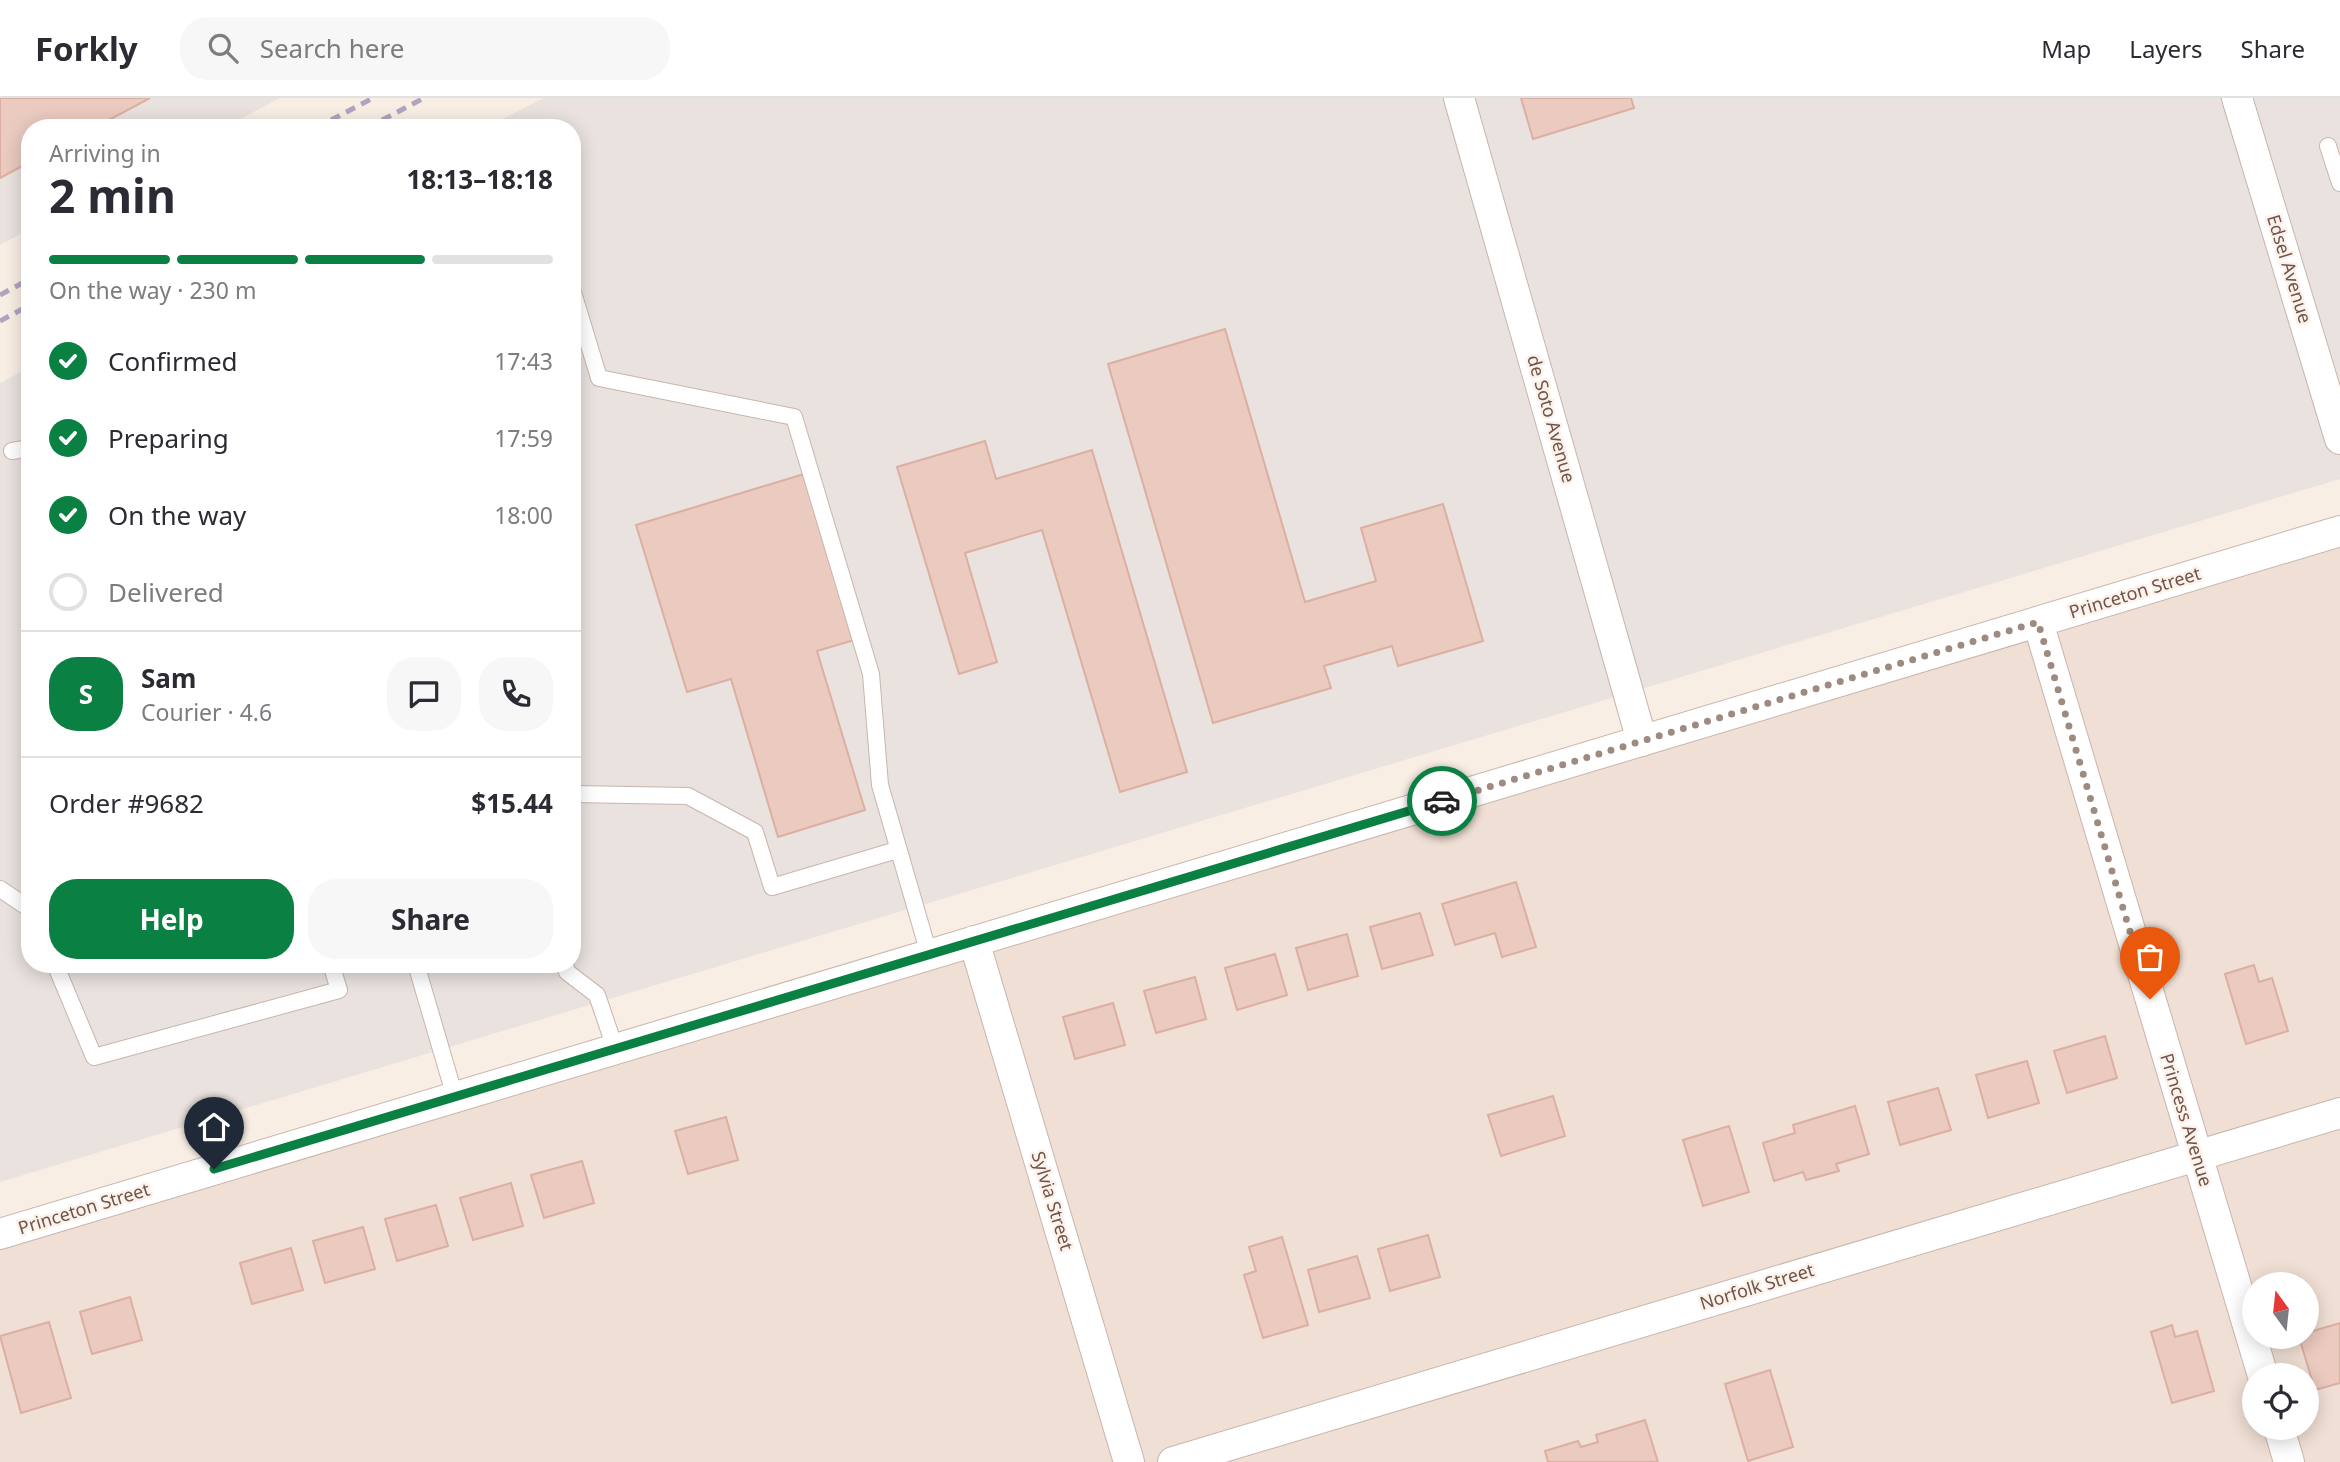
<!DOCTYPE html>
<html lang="en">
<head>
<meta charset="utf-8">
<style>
  body { margin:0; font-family:"Noto Sans",sans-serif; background:#f7f7f7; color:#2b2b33; height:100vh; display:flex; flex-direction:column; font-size:26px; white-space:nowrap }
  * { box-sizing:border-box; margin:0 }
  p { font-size:23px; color:#7c7c81 }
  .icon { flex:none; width:38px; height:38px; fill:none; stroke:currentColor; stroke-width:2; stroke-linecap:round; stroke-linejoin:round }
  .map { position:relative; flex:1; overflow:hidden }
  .drawer { position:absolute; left:21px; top:21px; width:560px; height:854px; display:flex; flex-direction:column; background:#fff; border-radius:28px; box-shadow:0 4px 18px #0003 }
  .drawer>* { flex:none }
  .needle { width:46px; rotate:345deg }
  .controls { position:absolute; left:2242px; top:1174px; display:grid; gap:14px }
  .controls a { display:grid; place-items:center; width:77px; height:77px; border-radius:50%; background:#fff; box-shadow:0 4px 18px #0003; font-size:35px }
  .pin { position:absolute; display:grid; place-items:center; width:60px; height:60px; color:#fff; margin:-72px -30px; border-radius:50% 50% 50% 0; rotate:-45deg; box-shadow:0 0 7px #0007 }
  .pin .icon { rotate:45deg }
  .courier { position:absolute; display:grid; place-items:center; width:70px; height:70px; margin:-35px; border:5px solid #0b8043; border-radius:50%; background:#fff; color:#222; box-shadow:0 2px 9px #0007 }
  .headline em { font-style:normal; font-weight:700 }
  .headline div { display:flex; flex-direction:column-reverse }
  .headline { display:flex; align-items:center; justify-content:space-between; height:119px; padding:0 28px }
  h1 { font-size:46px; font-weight:700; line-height:52px }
  .bar { display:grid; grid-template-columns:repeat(4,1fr); gap:10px 7px; align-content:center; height:84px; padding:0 28px }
  .bar i { height:9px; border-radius:5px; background:#e1e1e2 }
  .bar .on { background:#0b8043 }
  .bar p { grid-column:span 4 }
  .line { display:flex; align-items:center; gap:18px; padding:0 28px; border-top:2px solid #e1e1e2 }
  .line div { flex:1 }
  .round { display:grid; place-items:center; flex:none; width:74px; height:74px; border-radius:28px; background:#f7f7f7 }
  ol { padding:0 28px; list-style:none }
  li { display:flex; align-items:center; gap:21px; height:77px }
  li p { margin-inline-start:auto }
  li .icon { padding:7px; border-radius:50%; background:#0b8043; color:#fff; stroke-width:4 }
  li:last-child { color:#7c7c81 }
  li i { width:38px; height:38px; border:4px solid #e1e1e2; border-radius:50% }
  .button { display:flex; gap:14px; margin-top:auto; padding:14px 28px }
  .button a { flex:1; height:80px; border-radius:28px; background:#0b8043; color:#fff; font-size:28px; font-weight:700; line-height:80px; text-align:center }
  .button a+a { background:#f7f7f7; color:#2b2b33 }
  header { display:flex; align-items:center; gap:42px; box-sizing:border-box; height:98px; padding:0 35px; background:#fff; border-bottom:2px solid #e1e1e2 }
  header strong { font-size:33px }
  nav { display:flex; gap:38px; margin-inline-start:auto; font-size:24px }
  .search { width:490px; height:63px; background:#f7f7f7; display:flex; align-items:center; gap:18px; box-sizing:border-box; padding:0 24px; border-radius:28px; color:#7c7c81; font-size:26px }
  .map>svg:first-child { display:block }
  .residential { fill:#f0dfd4; fill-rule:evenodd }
  .industrial { fill:#e9e2de }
  .building { fill:#ebcabf; stroke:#dbafa2; stroke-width:2 }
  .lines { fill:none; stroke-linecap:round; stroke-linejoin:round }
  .service-casing { stroke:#c8b5ac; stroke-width:18 }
  .minor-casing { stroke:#c8b5ac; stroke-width:32 }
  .service { stroke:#fff; stroke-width:16 }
  .minor { stroke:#fff; stroke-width:30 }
  .rail { stroke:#afa5c1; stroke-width:5; stroke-dasharray:10 7; stroke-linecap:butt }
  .done { stroke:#9f8a82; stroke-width:7; stroke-dasharray:0 12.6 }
  .route { stroke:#0b8043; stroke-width:9 }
  .labels { text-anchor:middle; stroke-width:5; stroke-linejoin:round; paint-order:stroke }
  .street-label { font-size:18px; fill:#6e544d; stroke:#fcf2ea }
</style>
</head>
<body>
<header>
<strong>Forkly</strong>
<div class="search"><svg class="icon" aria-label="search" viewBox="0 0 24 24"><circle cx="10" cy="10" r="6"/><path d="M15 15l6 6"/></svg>Search here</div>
<nav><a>Map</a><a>Layers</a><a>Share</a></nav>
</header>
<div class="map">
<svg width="2340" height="1364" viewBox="0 0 2340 1364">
  <rect width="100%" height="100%" fill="#f9eee4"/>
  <path class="residential" d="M 2340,449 L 2340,1364 L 0,1364 L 0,1143 ZM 2254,1186 L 2306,1186 L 2306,1239 L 2254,1239 ZM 2254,1278 L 2306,1278 L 2306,1330 L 2254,1330 Z"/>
  <path class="industrial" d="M 0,0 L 280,0 L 223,30 L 30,30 L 30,131 L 0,147 Z
    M 543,0 L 2340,0 L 2340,381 L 0,1084 L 0,285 L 30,269 L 30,866 L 572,866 L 572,30 L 486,30 Z"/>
  <path class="building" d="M 0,0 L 150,0 L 94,30 L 30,30 L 30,64 L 0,80 Z
    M 1521,0 L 1631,0 L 1634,10 L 1533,41 Z
    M 1225,231 L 1305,504 L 1376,483 L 1361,430 L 1443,406 L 1483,543 L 1398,568 L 1392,548 L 1324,568 L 1331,590 L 1213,625 L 1108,266 Z
    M 985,343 L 996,381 L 1092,352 L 1187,674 L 1120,694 L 1042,432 L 965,455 L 997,564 L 959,576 L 897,369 Z
    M 804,376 L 854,542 L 817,553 L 865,712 L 778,739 L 731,581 L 687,594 L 636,427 Z
    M 1516,784 L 1536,849 L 1502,859 L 1495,835 L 1455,847 L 1442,806 Z
    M 1420,815 L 1433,857 L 1382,871 L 1370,829 Z
    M 1347,836 L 1358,878 L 1308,892 L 1296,850 Z
    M 1275,856 L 1287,897 L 1237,912 L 1225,870 Z
    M 2254,867 L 2259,884 L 2272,880 L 2288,933 L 2246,946 L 2225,876 Z
    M 1195,879 L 1206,921 L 1156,935 L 1144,893 Z
    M 1113,905 L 1125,947 L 1075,961 L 1063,919 Z
    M 2105,938 L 2117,980 L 2067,995 L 2054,953 Z
    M 2027,963 L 2039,1005 L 1988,1020 L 1976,977 Z
    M 1938,990 L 1951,1032 L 1900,1047 L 1888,1004 Z
    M 1553,998 L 1565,1038 L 1501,1058 L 1488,1017 Z
    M 1855,1008 L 1869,1056 L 1836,1066 L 1839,1073 L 1806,1082 L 1803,1074 L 1774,1083 L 1763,1045 L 1795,1035 L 1793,1027 Z
    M 726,1019 L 738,1062 L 688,1076 L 675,1033 Z
    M 1729,1028 L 1749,1094 L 1703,1108 L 1683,1042 Z
    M 582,1063 L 594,1105 L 544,1120 L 531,1077 Z
    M 511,1085 L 523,1128 L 473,1142 L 460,1100 Z
    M 436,1107 L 448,1148 L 397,1163 L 385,1121 Z
    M 363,1129 L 375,1171 L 325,1185 L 313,1143 Z
    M 1428,1137 L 1440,1179 L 1390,1193 L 1378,1151 Z
    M 1282,1139 L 1308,1227 L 1263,1240 L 1244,1177 L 1256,1173 L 1249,1149 Z
    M 291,1150 L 303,1192 L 252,1206 L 240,1165 Z
    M 1357,1158 L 1370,1200 L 1319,1214 L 1308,1172 Z
    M 130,1199 L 142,1242 L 92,1256 L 80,1214 Z
    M 49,1224 L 71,1300 L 21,1315 L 0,1238 Z
    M 2340,1225 L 2340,1285 L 2315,1292 L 2299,1239 L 2306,1239 L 2306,1235 Z
    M 2172,1227 L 2175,1239 L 2197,1233 L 2214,1293 L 2172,1305 L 2151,1234 Z
    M 1770,1272 L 1793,1349 L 1748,1363 L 1725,1286 Z
    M 1645,1322 L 1658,1364 L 1548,1364 L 1545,1353 L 1578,1343 L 1581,1349 L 1598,1344 L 1596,1337 Z"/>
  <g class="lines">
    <g class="service-casing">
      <path id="service" d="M 2328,48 L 2340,85
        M 572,191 L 599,280 L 794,319 L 871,576 L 880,687 L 929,856
        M 12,353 L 30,350
        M 572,696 L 688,698 L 755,734 L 772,789 L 897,752
        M 0,791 L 30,811
        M 55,866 L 94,959 L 339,892 L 331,866
        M 416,866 L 455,999
        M 565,866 L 567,874 L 597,897 L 615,950"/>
    </g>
    <g class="minor-casing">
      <path id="minor" d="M 1459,0 L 1642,643
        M 2237,0 L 2340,341
        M 2038,524 L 2263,1278
        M 974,843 L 1129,1364
        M 0,1136 L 2340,433
        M 2279,1330 L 2289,1364
        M 1173,1364 L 2340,1015"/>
    </g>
    <use href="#service" class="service"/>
    <use href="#minor" class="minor"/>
    <path class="rail" d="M 316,30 L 373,0
      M 367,30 L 424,0
      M 0,197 L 30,181
      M 0,223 L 30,207"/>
  </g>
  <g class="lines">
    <path class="done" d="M 1442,703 L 2038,524 L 2150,901"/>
    <path class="route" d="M 214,1071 L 1442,703"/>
  </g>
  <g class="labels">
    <g class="street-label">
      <text transform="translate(2289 171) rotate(73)" y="6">Edsel Avenue</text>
      <text transform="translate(1551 321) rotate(74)" y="6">de Soto Avenue</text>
      <text transform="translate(2135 495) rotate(-17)" y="6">Princeton Street</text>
      <text transform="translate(2186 1022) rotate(73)" y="6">Princess Avenue</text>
      <text transform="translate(1052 1103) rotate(73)" y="6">Sylvia Street</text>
      <text transform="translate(84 1111) rotate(-17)" y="6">Princeton Street</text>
      <text transform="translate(1757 1189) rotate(-17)" y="6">Norfolk Street</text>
    </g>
  </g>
</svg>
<div class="controls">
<a><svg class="needle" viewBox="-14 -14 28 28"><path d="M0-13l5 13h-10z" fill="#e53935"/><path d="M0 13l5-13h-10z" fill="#7c7c81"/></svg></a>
<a><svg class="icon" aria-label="locate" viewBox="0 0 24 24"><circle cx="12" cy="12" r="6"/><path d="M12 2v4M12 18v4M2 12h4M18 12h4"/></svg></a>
</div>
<div class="pin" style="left:2150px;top:901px;background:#ea580c"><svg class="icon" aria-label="bag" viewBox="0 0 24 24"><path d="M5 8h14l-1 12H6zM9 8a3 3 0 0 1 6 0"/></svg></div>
<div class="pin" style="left:214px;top:1071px;background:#1f2937"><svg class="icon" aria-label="home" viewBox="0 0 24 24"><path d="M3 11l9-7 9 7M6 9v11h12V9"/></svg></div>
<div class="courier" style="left:1442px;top:703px"><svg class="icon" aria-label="car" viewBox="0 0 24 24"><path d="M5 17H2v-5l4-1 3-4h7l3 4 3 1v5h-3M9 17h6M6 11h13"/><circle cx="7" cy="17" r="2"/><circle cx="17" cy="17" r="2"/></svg></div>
<section class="drawer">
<div class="headline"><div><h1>2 min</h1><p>Arriving in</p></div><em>18:13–18:18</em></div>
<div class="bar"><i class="on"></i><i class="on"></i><i class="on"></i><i></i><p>On the way · 230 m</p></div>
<ol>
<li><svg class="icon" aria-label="check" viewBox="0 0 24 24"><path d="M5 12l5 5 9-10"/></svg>Confirmed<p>17:43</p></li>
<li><svg class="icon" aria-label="check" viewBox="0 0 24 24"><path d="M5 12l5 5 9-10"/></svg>Preparing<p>17:59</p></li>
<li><svg class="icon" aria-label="check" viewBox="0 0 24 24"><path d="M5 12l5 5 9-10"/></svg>On the way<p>18:00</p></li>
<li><i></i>Delivered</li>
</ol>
<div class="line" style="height:126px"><b class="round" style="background:#0b8043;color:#fff">S</b><div><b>Sam</b><p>Courier · 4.6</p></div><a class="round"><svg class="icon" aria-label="chat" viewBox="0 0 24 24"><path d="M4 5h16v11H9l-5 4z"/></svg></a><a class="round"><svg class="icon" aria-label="phone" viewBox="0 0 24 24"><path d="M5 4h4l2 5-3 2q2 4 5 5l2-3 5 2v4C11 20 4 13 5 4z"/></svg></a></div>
<div class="line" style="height:91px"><div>Order #9682</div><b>$15.44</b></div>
<div class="button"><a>Help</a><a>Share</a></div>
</section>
</div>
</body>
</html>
